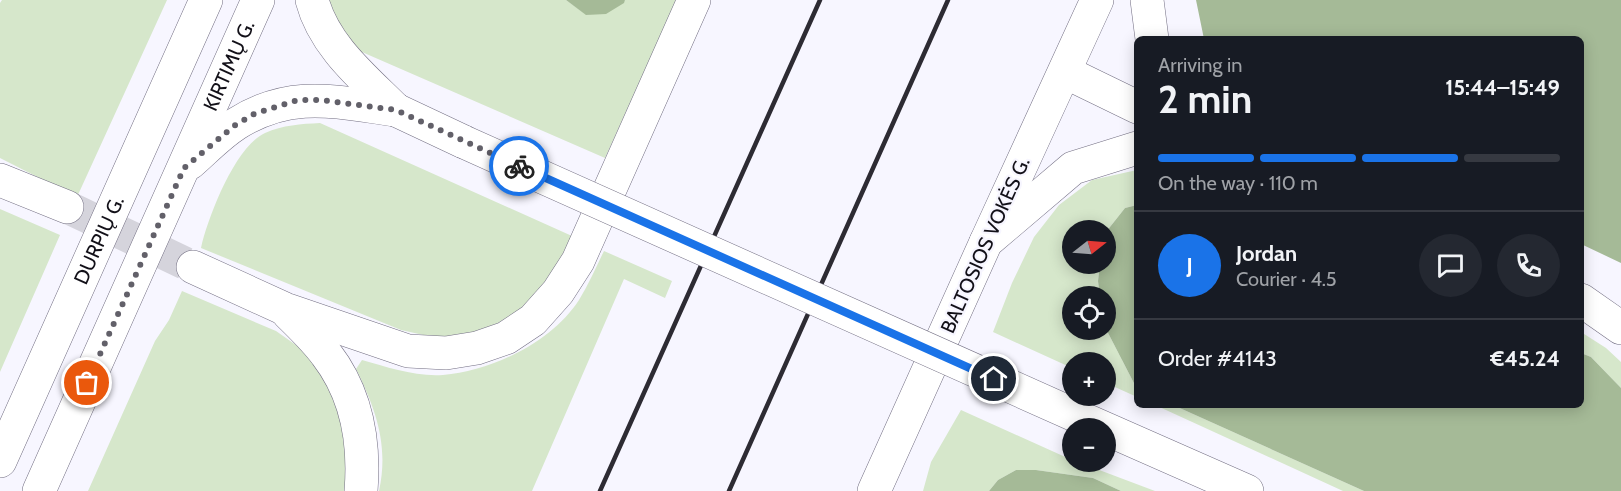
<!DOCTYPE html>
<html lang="en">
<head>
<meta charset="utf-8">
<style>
  body { margin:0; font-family:Cabin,sans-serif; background:#242831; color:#f1f3f6; height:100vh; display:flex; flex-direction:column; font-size:22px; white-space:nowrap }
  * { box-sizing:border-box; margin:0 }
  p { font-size:20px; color:#9ea1a6 }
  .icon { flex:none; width:33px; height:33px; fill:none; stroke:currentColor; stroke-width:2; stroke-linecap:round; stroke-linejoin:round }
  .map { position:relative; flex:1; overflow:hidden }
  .side { position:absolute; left:1134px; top:36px; width:450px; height:372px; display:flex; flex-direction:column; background:#171b24; border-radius:9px; box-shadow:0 3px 15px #0003 }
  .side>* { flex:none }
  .needle { width:39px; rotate:73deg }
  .buttons { position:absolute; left:1062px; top:220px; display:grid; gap:12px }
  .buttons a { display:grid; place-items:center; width:54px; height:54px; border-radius:50%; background:#171b24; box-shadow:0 3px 15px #0003; font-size:30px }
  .pin { position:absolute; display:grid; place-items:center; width:51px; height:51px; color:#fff; margin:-26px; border:3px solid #fff; border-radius:50%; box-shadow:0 2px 6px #0007 }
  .courier { position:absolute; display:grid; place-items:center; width:60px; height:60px; margin:-30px; border:4px solid #1a73e8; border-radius:50%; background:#fff; color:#222; box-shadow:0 2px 8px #0007 }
  .summary em { font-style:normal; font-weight:700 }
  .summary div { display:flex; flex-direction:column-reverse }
  .summary { display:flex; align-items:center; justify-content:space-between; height:102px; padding:0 24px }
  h1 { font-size:39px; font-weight:700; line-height:45px }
  .bar { display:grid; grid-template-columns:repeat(4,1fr); gap:9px 6px; align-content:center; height:72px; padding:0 24px }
  .bar i { height:8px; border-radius:4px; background:#363941 }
  .bar .active { background:#1a73e8 }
  .bar p { grid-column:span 4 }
  .line { display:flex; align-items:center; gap:15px; padding:0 24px; border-top:2px solid #363941 }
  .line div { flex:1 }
  .round { display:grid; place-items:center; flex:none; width:63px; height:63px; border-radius:32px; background:#242831 }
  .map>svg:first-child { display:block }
  .green { fill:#d6e7cb }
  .forest { fill:#a5ba97 }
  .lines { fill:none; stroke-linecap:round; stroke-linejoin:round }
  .highway-tunnel { stroke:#d5d4dc; stroke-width:33; stroke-dasharray:33 16; stroke-linecap:butt }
  .secondary-casing { stroke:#736f83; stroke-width:34 }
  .primary-casing { stroke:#736f83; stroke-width:34 }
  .highway-casing { stroke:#736f83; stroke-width:34 }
  .secondary { stroke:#fff; stroke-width:33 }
  .primary { stroke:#fff; stroke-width:33 }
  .highway { stroke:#fff; stroke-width:33 }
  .rail { stroke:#2d2b33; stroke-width:4.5 }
  .primary-bridge-casing { stroke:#736f83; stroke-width:34; stroke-linecap:butt }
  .primary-bridge { stroke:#fff; stroke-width:33 }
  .done { stroke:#626069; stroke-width:6; stroke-dasharray:0 10.8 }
  .route { stroke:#1a73e8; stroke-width:8 }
  .labels { text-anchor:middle; stroke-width:4.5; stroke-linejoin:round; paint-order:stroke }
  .street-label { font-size:20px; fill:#121018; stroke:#f7f6ff }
</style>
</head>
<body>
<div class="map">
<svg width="1621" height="491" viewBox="0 0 1621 491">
  <rect width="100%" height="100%" fill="#f7f6ff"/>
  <path class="green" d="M 2,0 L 167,0 L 77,197 L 0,158 L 0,3 Z
    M 328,0 L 566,0 L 587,15 L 623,3 L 625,0 L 677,0 L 605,158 L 355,49 L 342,32 Z
    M 320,123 L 572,236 L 546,286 L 528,305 L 496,324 L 468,334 L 437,338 L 401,330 L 201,248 C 208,217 235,147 265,133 C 283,125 301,124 320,123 Z
    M 1137,170 L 1137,205 L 1125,208 L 1106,232 L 1072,231 L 1072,264 L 1100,264 L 1098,281 L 1100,297 L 1072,297 L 1072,330 L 1106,329 L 1137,389 L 1137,397 L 1106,383 L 1106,363 L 1072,363 L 1072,368 L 993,332 L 1012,283 L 1034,237 L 1059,205 L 1092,180 Z
    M 0,209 L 60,235 L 0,372 Z
    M 604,251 L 672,281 L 665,298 L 624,279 L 532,491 L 379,491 C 389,445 376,410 356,369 L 362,360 C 387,367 416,377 443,375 C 492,371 552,342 579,300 C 589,284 596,267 604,251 Z
    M 182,291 L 276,331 L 313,357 L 333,387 L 351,452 L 345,491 L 88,491 L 155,341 L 169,320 Z
    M 1581,332 L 1606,348 L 1621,362 L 1621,388 L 1591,357 L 1581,353 Z
    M 1155,405 L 1173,405 L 1364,491 L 1343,491 Z
    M 961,410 L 1072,460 L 1072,462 L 1078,462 L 1155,491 L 1121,491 L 1093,478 L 1036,470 L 1016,470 L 998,480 L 989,491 L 923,491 L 931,462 Z"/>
  <path class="forest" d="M 566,0 L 625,0 L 624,3 L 606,14 L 586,15 Z
    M 1196,0 L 1621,0 L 1621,263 L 1581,244 L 1581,39 L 1204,39 Z
    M 1137,205 L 1137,389 L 1106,329 L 1106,297 L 1100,297 L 1098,281 L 1100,264 L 1106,264 L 1106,232 L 1125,208 Z
    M 1581,353 L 1591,357 L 1621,388 L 1621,491 L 1364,491 L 1173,405 L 1581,405 Z
    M 1016,470 L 1036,470 L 1093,478 L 1121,491 L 989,491 L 998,480 Z"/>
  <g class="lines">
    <path class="highway-tunnel" d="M 67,207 L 193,267"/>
    <g class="secondary-casing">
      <path id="secondary" d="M 986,242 L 1097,0"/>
    </g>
    <g class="primary-casing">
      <path id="primary" d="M 1147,0 L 1152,39
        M 1065,72 L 1137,107
        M 396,110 L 464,142
        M 1581,300 L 1621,328
        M 1079,417 L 1247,491
        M 874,491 L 986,242 L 1073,168 L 1137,148"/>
    </g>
    <g class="highway-casing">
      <g id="highway">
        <path d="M 312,0 C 324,46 364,78 396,110"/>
        <path d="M 190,163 C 205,150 219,135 236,124 C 291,89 336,102 396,110"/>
        <path d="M 0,180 L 67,207"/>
        <path d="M 193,267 L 285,309 L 408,351 L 446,353 L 477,348 L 506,338 L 533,320 L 558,292 L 578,261 L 694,0"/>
        <path d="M 288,313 C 301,326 315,339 326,354 C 357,394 365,442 361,491"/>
        <path id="s1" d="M 0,461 L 206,0"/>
        <path id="s2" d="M 39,491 L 258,0"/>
      </g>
    </g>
    <use href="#secondary" class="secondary"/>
    <use href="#primary" class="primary"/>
    <use href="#highway" class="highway"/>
    <path class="rail" d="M 600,491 L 820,0
      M 729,491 L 948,0"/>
    <g class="primary-bridge-casing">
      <path id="primary-bridge" d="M 464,142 L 1079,417"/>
    </g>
    <use href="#primary-bridge" class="primary-bridge"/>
  </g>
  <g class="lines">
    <path class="done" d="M 87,383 L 184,168 L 234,126 L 254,114 L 298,100 L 321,100 L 396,110 L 519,166"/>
    <path class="route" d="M 519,166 L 994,379"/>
  </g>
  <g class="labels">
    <g class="street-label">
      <text dy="7" stroke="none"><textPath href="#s2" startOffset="466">KIRTIMŲ G.</textPath></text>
      <text dy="7" stroke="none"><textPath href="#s1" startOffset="242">DURPIŲ G.</textPath></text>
      <text transform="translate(985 245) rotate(-66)" y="7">BALTOSIOS VOKĖS G.</text>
    </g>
  </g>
</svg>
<div class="buttons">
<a><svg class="needle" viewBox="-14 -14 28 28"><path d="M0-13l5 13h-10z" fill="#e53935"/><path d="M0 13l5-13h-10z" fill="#9ea1a6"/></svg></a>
<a><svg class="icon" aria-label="locate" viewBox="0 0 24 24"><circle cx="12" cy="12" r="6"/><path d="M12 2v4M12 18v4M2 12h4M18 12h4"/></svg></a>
<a>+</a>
<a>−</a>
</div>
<div class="pin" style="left:87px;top:383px;background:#ea580c"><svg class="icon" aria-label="bag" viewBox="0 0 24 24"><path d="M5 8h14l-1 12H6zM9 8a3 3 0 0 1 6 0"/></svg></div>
<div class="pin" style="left:994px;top:379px;background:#1f2937"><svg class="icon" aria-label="home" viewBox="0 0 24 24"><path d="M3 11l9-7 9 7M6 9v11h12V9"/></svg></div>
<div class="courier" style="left:519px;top:166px"><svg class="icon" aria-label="bike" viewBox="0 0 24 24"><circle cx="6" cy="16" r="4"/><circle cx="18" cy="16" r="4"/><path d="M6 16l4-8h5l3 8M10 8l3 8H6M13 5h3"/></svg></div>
<section class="side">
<div class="summary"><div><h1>2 min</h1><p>Arriving in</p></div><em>15:44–15:49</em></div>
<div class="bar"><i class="active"></i><i class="active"></i><i class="active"></i><i></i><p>On the way · 110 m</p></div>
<div class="line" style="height:108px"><b class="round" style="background:#1a73e8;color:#fff">J</b><div><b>Jordan</b><p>Courier · 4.5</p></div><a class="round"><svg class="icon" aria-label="chat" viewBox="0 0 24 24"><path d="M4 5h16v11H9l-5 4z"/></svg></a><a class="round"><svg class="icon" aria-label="phone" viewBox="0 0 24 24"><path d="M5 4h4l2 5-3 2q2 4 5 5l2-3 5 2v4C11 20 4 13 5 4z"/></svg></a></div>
<div class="line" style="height:78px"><div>Order #4143</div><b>€45.24</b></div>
</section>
</div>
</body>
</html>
